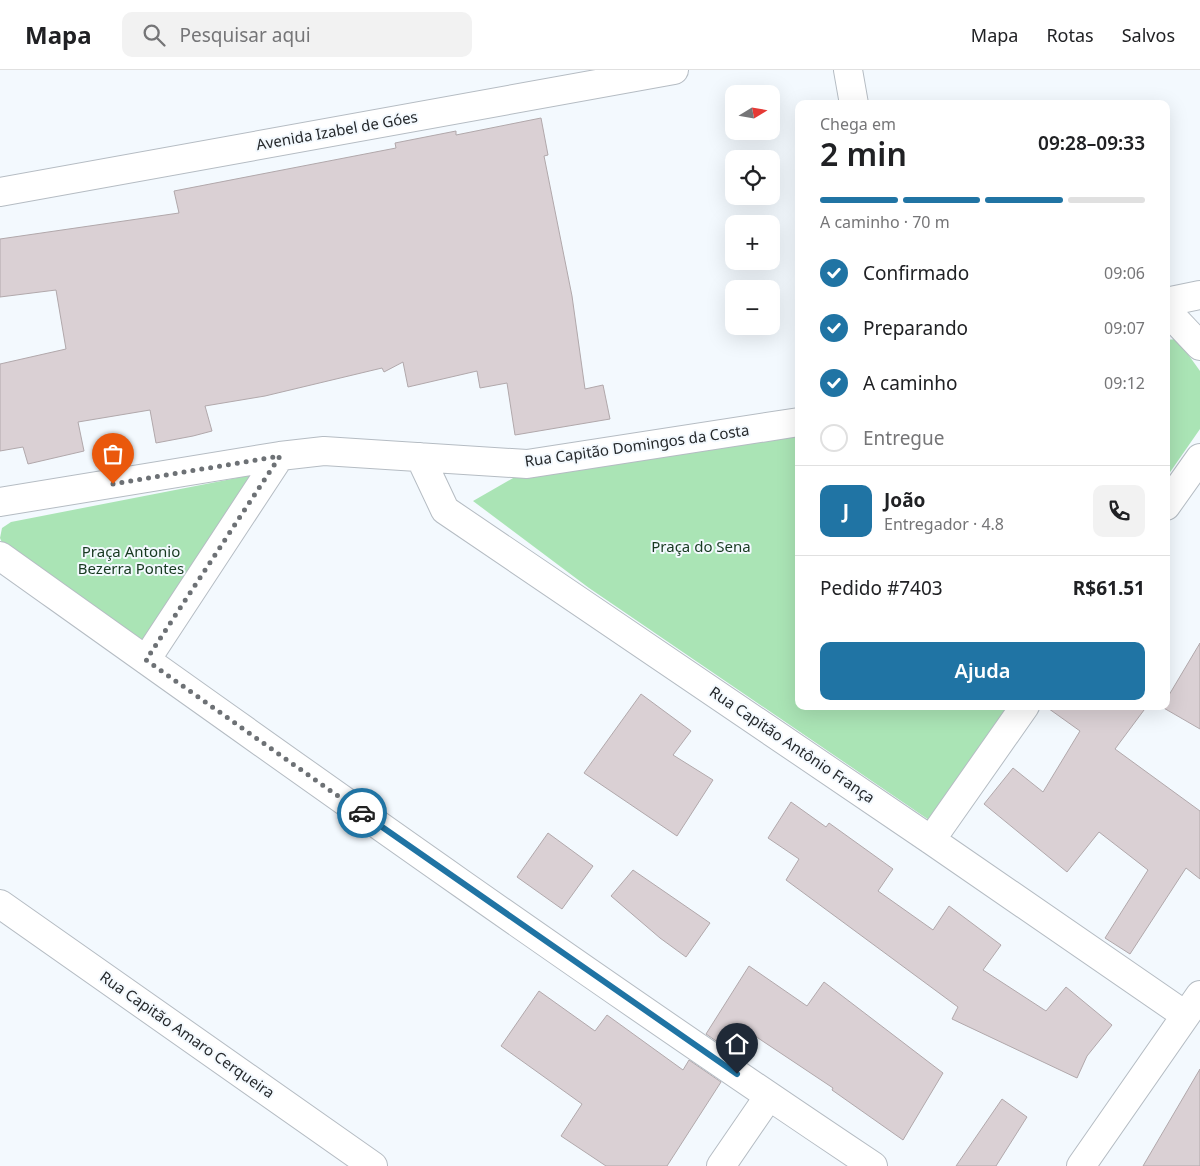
<!DOCTYPE html>
<html lang="pt">
<head>
<meta charset="utf-8">
<style>
  body { margin:0; font-family:"Noto Sans",sans-serif; background:#f2f2f2; color:#202124; height:100vh; display:flex; flex-direction:column; font-size:19px; white-space:nowrap }
  * { box-sizing:border-box; margin:0 }
  p { font-size:16px; color:#757577 }
  .icon { flex:none; width:28px; height:28px; fill:none; stroke:currentColor; stroke-width:2; stroke-linecap:round; stroke-linejoin:round }
  .map { position:relative; flex:1; overflow:hidden }
  .panel { position:absolute; left:795px; top:30px; width:375px; height:610px; display:flex; flex-direction:column; background:#fff; border-radius:10px; box-shadow:0 5px 20px #0002 }
  .panel>* { flex:none }
  .needle { width:32px; rotate:79deg }
  .buttons { position:absolute; left:725px; top:15px; display:grid; gap:10px }
  .buttons a { display:grid; place-items:center; width:55px; height:55px; border-radius:10px; background:#fff; box-shadow:0 5px 20px #0002; font-size:25px }
  .pin { position:absolute; display:grid; place-items:center; width:42px; height:42px; color:#fff; margin:-51px -21px; border-radius:50% 50% 50% 0; rotate:-45deg; box-shadow:0 0 5px #0007 }
  .pin .icon { rotate:45deg }
  .courier { position:absolute; display:grid; place-items:center; width:50px; height:50px; margin:-25px; border:4px solid #2074a4; border-radius:50%; background:#fff; color:#222; box-shadow:0 1px 6px #0007 }
  .head em { font-style:normal; font-weight:600 }
  .head div { display:flex; flex-direction:column-reverse }
  .head { display:flex; align-items:center; justify-content:space-between; height:85px; padding:0 25px }
  h1 { font-size:32px; font-weight:600; line-height:38px }
  .bar { display:grid; grid-template-columns:repeat(4,1fr); gap:8px 5px; align-content:center; height:60px; padding:0 25px }
  .bar i { height:6px; border-radius:4px; background:#e0e0e0 }
  .bar .selected { background:#2074a4 }
  .bar p { grid-column:span 4 }
  .line { display:flex; align-items:center; gap:12px; padding:0 25px; border-top:1px solid #e0e0e0 }
  .line div { flex:1 }
  .round { display:grid; place-items:center; flex:none; width:52px; height:52px; border-radius:10px; background:#f2f2f2 }
  ol { padding:0 25px; list-style:none }
  li { display:flex; align-items:center; gap:15px; height:55px }
  li p { margin-inline-start:auto }
  li .icon { padding:5px; border-radius:50%; background:#2074a4; color:#fff; stroke-width:4 }
  li:last-child { color:#757577 }
  li i { width:28px; height:28px; border:2px solid #e0e0e0; border-radius:50% }
  .button { display:flex; gap:10px; margin-top:auto; padding:10px 25px }
  .button a { flex:1; height:58px; border-radius:10px; background:#2074a4; color:#fff; font-size:20px; font-weight:600; line-height:58px; text-align:center }
  header { display:flex; align-items:center; gap:30px; box-sizing:border-box; height:70px; padding:0 25px; background:#fff; border-bottom:1px solid #e0e0e0 }
  header strong { font-size:24px }
  nav { display:flex; gap:28px; margin-inline-start:auto; font-size:18px }
  .search { width:350px; height:45px; background:#f2f2f2; display:flex; align-items:center; gap:12px; box-sizing:border-box; padding:0 18px; border-radius:10px; color:#757577; font-size:19px }
  .map>svg:first-child { display:block }
  .green { fill:#aae4b5 }
  .building { fill:#dad0d4; stroke:#b1a8ab }
  .lines { fill:none; stroke-linecap:round; stroke-linejoin:round }
  .street-casing { stroke:#b5bcc3; stroke-width:30 }
  .street { stroke:#fff; stroke-width:28 }
  .done { stroke:#6d7175; stroke-width:5; stroke-dasharray:0 9 }
  .route { stroke:#2074a4; stroke-width:6 }
  .labels { text-anchor:middle; stroke-width:4; stroke-linejoin:round; paint-order:stroke }
  .street-label { font-size:15px; fill:#25282b; stroke:#f3f9fe }
  .park-label { font-size:15px; fill:#173920; stroke:#f3f9fe }
</style>
</head>
<body>
<header>
<strong>Mapa</strong>
<div class="search"><svg class="icon" aria-label="search" viewBox="0 0 24 24"><circle cx="10" cy="10" r="6"/><path d="M15 15l6 6"/></svg>Pesquisar aqui</div>
<nav><a>Mapa</a><a>Rotas</a><a>Salvos</a></nav>
</header>
<div class="map">
<svg width="1200" height="1096" viewBox="0 0 1200 1096">
  <rect width="100%" height="100%" fill="#f3f9fe"/>
  <path class="green" d="M 1177,269 L 1200,301 L 1200,359 L 1166,408 L 1166,270 Z
    M 799,366 L 799,636 L 1008,636 L 929,750 L 589,518 L 473,431 L 520,404 Z
    M 262,403 L 147,578 L 3,475 L 0,468 L 2,458 L 11,452 Z"/>
  <path class="building" d="M 541,48 L 548,85 L 544,86 L 572,226 L 585,319 L 603,315 L 610,349 L 515,365 L 507,313 L 480,318 L 477,301 L 408,317 L 403,292 L 384,302 L 382,298 L 265,326 L 205,336 L 212,361 L 193,366 L 156,373 L 150,340 L 78,352 L 84,381 L 28,394 L 23,377 L 0,381 L 0,294 L 66,279 L 56,220 L 0,227 L 0,169 L 179,143 L 174,121 L 396,78 L 395,73 L 456,61 L 456,65 Z
    M 1200,573 L 1200,659 L 1162,637 L 1166,636 L 1166,630 Z
    M 641,624 L 691,661 L 673,685 L 713,710 L 677,766 L 584,703 Z
    M 1045,636 L 1147,636 L 1115,679 L 1200,741 L 1200,809 L 1186,798 L 1130,884 L 1105,868 L 1148,800 L 1099,762 L 1067,802 L 984,734 L 1013,698 L 1043,722 L 1080,661 Z
    M 791,732 L 826,757 L 829,753 L 893,799 L 878,821 L 933,860 L 949,836 L 1001,875 L 983,900 L 1046,941 L 1066,917 L 1112,955 L 1087,986 L 1077,1008 L 952,949 L 958,937 L 786,810 L 799,789 L 768,768 Z
    M 548,763 L 593,796 L 562,839 L 517,807 Z
    M 633,800 L 710,853 L 686,887 L 660,868 L 611,826 Z
    M 749,896 L 807,936 L 824,912 L 943,1003 L 903,1070 L 832,1020 L 833,1018 L 752,964 L 738,986 L 706,964 Z
    M 539,921 L 595,961 L 607,945 L 683,1000 L 689,990 L 721,1012 L 667,1096 L 606,1096 L 561,1066 L 582,1034 L 501,976 Z
    M 1200,999 L 1200,1096 L 1143,1096 Z
    M 1002,1029 L 1027,1047 L 996,1096 L 956,1096 Z"/>
  <g class="lines">
    <g class="street-casing">
      <path id="street" d="M 848,0 L 854,34
        M 0,122 L 674,0
        M 1166,232 L 1200,225
        M 1166,240 L 1200,276
        M 420,387 L 445,440 L 931,770 L 1185,945
        M 0,432 L 280,386 L 324,381 L 527,394 L 799,352
        M 1166,436 L 1200,388
        M 0,486 C 289,692 578,899 873,1096
        M 146,590 L 280,386
        M 931,770 L 1025,636
        M 0,834 L 373,1096
        M 721,1096 L 769,1026
        M 1081,1096 L 1200,925"/>
    </g>
    <use href="#street" class="street"/>
  </g>
  <g class="lines">
    <path class="done" d="M 113,414 L 280,386 L 146,590 L 362,743"/>
    <path class="route" d="M 362,743 L 737,1004"/>
  </g>
  <g class="labels">
    <g class="street-label">
      <text transform="translate(337 61) rotate(-10)" y="5">Avenida Izabel de Góes</text>
      <text transform="translate(637 376) rotate(-8)" y="5">Rua Capitão Domingos da Costa</text>
      <text transform="translate(792 675) rotate(34)" y="5">Rua Capitão Antônio França</text>
      <text transform="translate(187 965) rotate(35)" y="5">Rua Capitão Amaro Cerqueira</text>
    </g>
    <g class="park-label">
      <text x="701" y="482">Praça do Sena</text>
      <text x="131" y="487">Praça Antonio<tspan x="131" dy="17">Bezerra Pontes</tspan></text>
    </g>
  </g>
</svg>
<div class="buttons">
<a><svg class="needle" viewBox="-14 -14 28 28"><path d="M0-13l5 13h-10z" fill="#e53935"/><path d="M0 13l5-13h-10z" fill="#757577"/></svg></a>
<a><svg class="icon" aria-label="locate" viewBox="0 0 24 24"><circle cx="12" cy="12" r="6"/><path d="M12 2v4M12 18v4M2 12h4M18 12h4"/></svg></a>
<a>+</a>
<a>−</a>
</div>
<div class="pin" style="left:113px;top:414px;background:#ea580c"><svg class="icon" aria-label="bag" viewBox="0 0 24 24"><path d="M5 8h14l-1 12H6zM9 8a3 3 0 0 1 6 0"/></svg></div>
<div class="pin" style="left:737px;top:1004px;background:#1f2937"><svg class="icon" aria-label="home" viewBox="0 0 24 24"><path d="M3 11l9-7 9 7M6 9v11h12V9"/></svg></div>
<div class="courier" style="left:362px;top:743px"><svg class="icon" aria-label="car" viewBox="0 0 24 24"><path d="M5 17H2v-5l4-1 3-4h7l3 4 3 1v5h-3M9 17h6M6 11h13"/><circle cx="7" cy="17" r="2"/><circle cx="17" cy="17" r="2"/></svg></div>
<section class="panel">
<div class="head"><div><h1>2 min</h1><p>Chega em</p></div><em>09:28–09:33</em></div>
<div class="bar"><i class="selected"></i><i class="selected"></i><i class="selected"></i><i></i><p>A caminho · 70 m</p></div>
<ol>
<li><svg class="icon" aria-label="check" viewBox="0 0 24 24"><path d="M5 12l5 5 9-10"/></svg>Confirmado<p>09:06</p></li>
<li><svg class="icon" aria-label="check" viewBox="0 0 24 24"><path d="M5 12l5 5 9-10"/></svg>Preparando<p>09:07</p></li>
<li><svg class="icon" aria-label="check" viewBox="0 0 24 24"><path d="M5 12l5 5 9-10"/></svg>A caminho<p>09:12</p></li>
<li><i></i>Entregue</li>
</ol>
<div class="line" style="height:90px"><b class="round" style="background:#2074a4;color:#fff">J</b><div><b>João</b><p>Entregador · 4.8</p></div><a class="round"><svg class="icon" aria-label="phone" viewBox="0 0 24 24"><path d="M5 4h4l2 5-3 2q2 4 5 5l2-3 5 2v4C11 20 4 13 5 4z"/></svg></a></div>
<div class="line" style="height:65px"><div>Pedido #7403</div><b>R$61.51</b></div>
<div class="button"><a>Ajuda</a></div>
</section>
</div>
</body>
</html>
